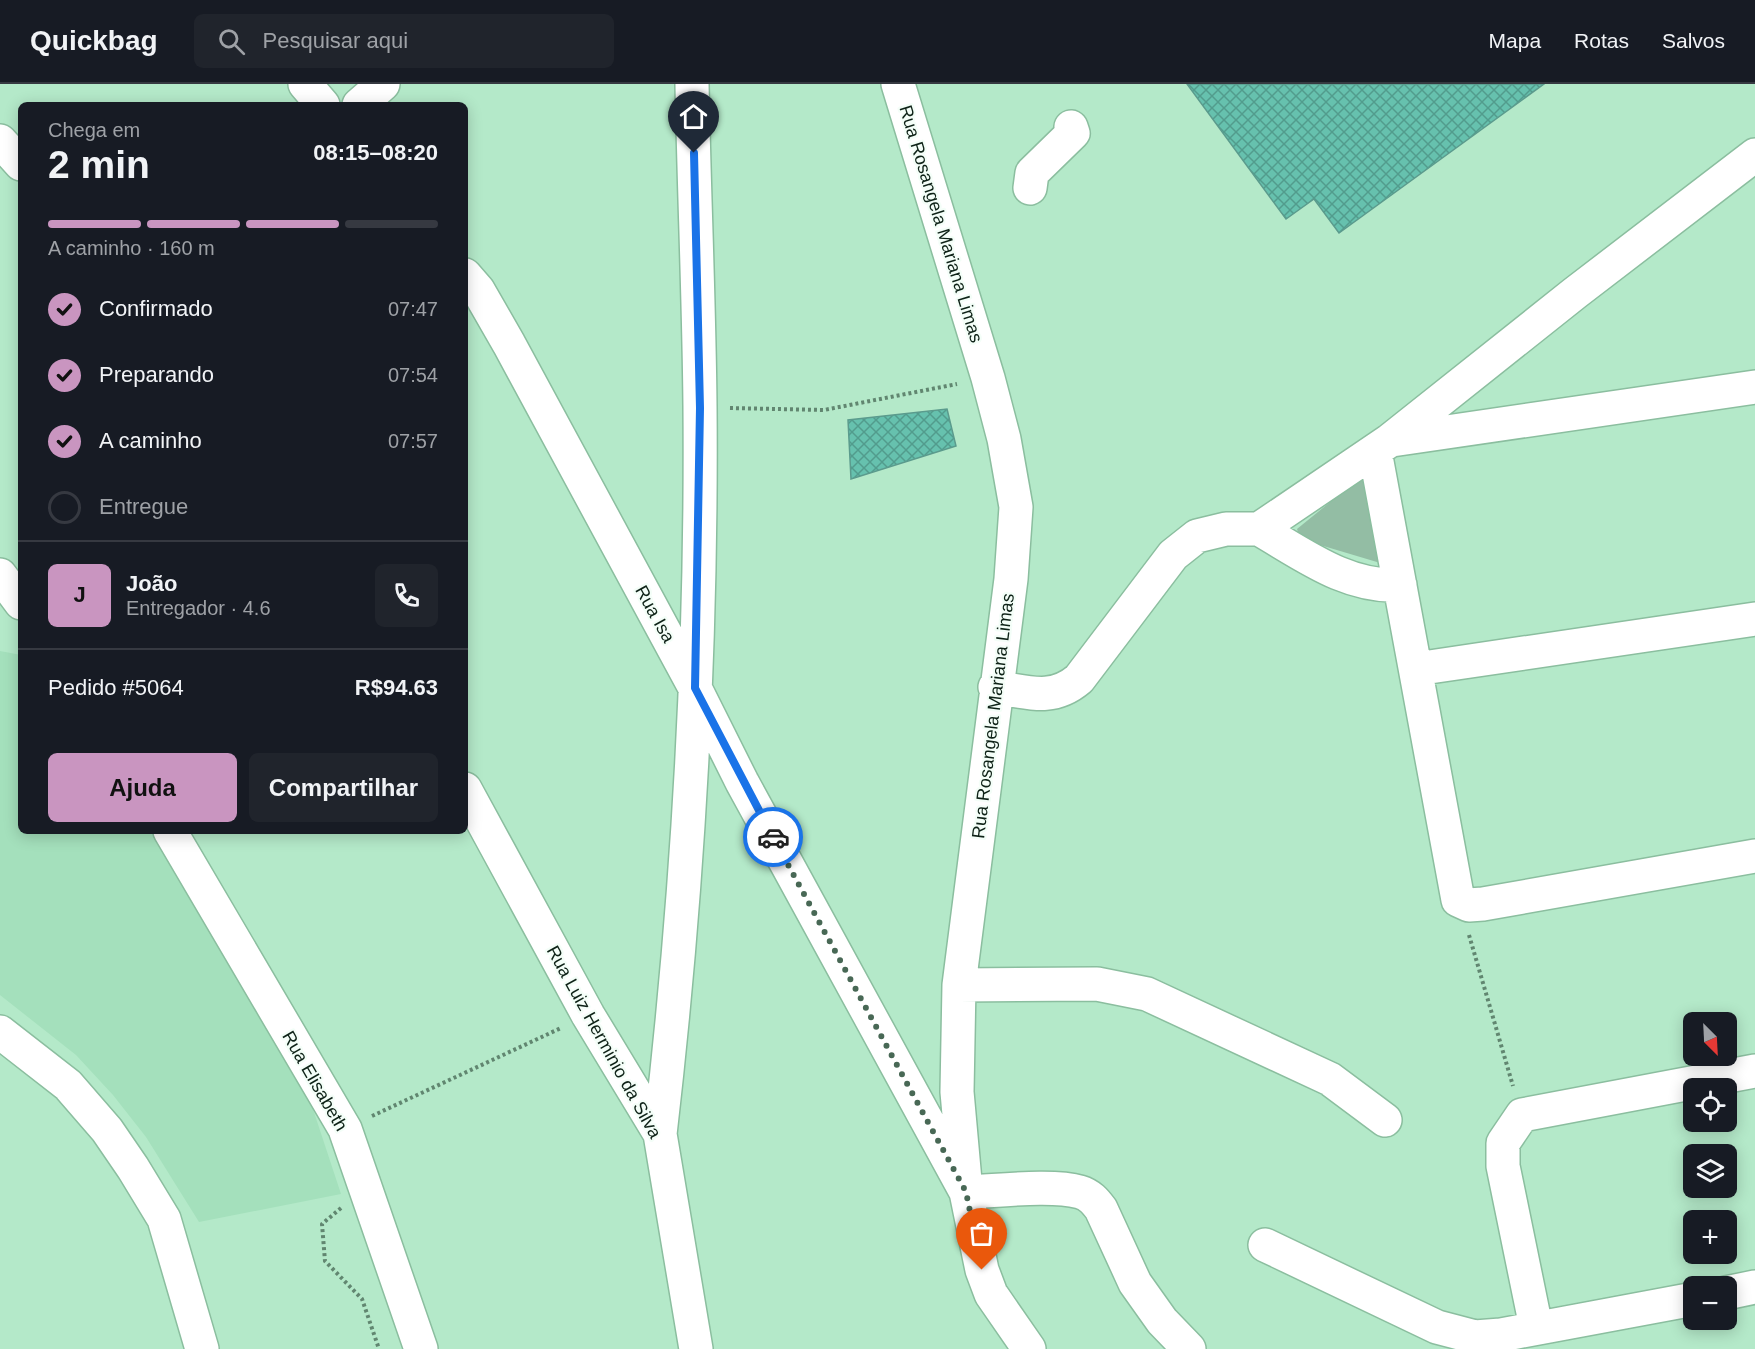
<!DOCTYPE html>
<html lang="pt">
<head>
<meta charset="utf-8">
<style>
  body { margin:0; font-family:Arial,sans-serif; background:#20242c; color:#f1f3f6; height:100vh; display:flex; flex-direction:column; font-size:22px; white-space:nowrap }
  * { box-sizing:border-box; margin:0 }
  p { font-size:20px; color:#9ea1a6 }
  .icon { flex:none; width:33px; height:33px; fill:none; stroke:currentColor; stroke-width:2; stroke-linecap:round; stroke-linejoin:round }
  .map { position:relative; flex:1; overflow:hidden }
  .drawer { position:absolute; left:18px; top:18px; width:450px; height:732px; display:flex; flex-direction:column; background:#171b24; border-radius:9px; box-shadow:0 3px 15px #0003 }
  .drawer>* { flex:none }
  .needle { width:39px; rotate:156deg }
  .fabs { position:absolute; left:1683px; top:928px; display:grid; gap:12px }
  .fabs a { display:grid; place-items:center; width:54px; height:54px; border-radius:9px; background:#171b24; box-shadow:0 3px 15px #0003; font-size:30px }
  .pin { position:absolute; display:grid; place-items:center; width:51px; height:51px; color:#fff; margin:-62px -26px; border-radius:50% 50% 50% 0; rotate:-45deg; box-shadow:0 0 6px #0007 }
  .pin .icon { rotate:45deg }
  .courier { position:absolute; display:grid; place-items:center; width:60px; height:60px; margin:-30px; border:4px solid #1a73e8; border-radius:50%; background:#fff; color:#222; box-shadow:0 2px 8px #0007 }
  .head em { font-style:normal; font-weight:800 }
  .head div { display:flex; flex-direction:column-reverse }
  .head { display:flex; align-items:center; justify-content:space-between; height:102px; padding:0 30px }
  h1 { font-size:39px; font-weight:800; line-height:45px }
  .bar { display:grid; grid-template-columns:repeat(4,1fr); gap:9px 6px; align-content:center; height:72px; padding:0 30px }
  .bar i { height:8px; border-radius:4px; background:#363941 }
  .bar .current { background:#c995c0 }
  .bar p { grid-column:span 4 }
  .line { display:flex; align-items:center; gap:15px; padding:0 30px; border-top:2px solid #363941 }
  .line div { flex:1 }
  .round { display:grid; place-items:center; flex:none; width:63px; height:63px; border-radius:9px; background:#20242c }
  ol { padding:0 30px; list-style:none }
  li { display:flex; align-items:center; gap:18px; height:66px }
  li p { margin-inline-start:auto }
  li .icon { padding:6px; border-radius:50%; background:#c995c0; color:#111; stroke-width:4 }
  li:last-child { color:#9ea1a6 }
  li i { width:33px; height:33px; border:3px solid #363941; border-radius:50% }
  .button { display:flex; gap:12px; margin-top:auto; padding:12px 30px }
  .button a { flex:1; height:69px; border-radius:9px; background:#c995c0; color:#111; font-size:24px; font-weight:800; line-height:69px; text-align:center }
  .button a+a { background:#20242c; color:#f1f3f6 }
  header { display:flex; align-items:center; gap:36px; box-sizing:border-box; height:84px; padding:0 30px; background:#171b24; border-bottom:2px solid #363941 }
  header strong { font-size:28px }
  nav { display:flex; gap:33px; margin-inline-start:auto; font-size:21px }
  .search { width:420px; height:54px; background:#20242c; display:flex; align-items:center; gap:15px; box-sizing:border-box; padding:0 21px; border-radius:9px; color:#9ea1a6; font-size:22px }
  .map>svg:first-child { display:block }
  .built { fill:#a4e0bc }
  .green { fill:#93bda4 }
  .building { fill:url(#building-cross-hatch); stroke:#5b9b8d; stroke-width:1.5 }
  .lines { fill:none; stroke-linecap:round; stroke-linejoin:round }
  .minor-casing { stroke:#8bbe9f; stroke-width:36 }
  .path { stroke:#618670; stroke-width:4; stroke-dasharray:3 3; stroke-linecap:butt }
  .minor { stroke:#fff; stroke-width:33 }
  .done { stroke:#486855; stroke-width:6; stroke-dasharray:0 10.8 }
  .route { stroke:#1a73e8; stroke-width:8 }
  .labels { text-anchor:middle; stroke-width:4.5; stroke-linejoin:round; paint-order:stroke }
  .street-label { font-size:18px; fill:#0e2217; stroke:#f4fef8 }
</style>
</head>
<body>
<header>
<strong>Quickbag</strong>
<div class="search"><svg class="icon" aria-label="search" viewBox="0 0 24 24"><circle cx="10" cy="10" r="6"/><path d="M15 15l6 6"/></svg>Pesquisar aqui</div>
<nav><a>Mapa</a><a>Rotas</a><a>Salvos</a></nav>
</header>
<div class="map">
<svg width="1755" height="1265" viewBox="0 0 1755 1265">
  <defs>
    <pattern id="building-cross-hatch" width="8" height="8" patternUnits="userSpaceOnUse" patternTransform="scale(1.5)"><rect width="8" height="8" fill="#66c1ae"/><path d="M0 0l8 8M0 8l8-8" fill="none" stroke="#529c8d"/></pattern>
  </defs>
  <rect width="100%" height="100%" fill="#b4e9c9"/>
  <path class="built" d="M 0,567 L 21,571 L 21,747 L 158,747 L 308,1010 L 341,1110 L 199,1138 L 146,1053 L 113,1011 L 76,971 L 0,911 Z"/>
  <path class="green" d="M 1372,384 L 1397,484 L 1300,455 L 1297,445 Z"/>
  <path class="building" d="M 1187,0 L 1544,0 L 1339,149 L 1314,115 L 1286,135 Z
    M 947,325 L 956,362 L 851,395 L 848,336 Z"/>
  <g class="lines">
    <g class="minor-casing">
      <path id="minor" d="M 305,0 L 323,21
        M 898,0 L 988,294 L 1004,355 L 1016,423 L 1011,495 L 959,901 L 957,1008 L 966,1108 L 982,1186 L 991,1210 L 1029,1265
        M 359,21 L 383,0
        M 0,57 L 21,80
        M 1030,104 L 1032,89 L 1073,49 L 1071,43
        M 465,191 L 478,206 L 509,260 L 695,604 L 742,698 L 966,1108 C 997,1107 1052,1100 1080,1108 C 1090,1111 1095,1117 1101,1125 L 1135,1199 L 1162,1237 L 1189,1265
        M 1392,356 L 1755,303
        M 1375,367 L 1458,816 L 1469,821 L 1483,820 L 1755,772
        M 1259,445 C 1304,471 1347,504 1400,501
        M 0,491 L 21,519
        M 1416,585 L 1755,535
        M 995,603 C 1028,608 1052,618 1079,595 L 1173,471 L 1197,452 L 1226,445 L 1259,445 L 1389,357 L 1575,209 L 1755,71
        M 465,705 L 588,931 L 660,1050 L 696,1265
        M 170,747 L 345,1045 L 421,1265
        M 959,901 L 1097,900 L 1147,910 L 1330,995 L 1385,1036
        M 0,948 L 68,1001 L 107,1046 L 133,1084 L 164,1135 L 202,1265
        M 660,1050 C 688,809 702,565 700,322 C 699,215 694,107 692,0
        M 1265,1161 L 1437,1243 L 1475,1253 L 1501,1251 L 1694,1215
        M 1726,1209 L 1755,1203
        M 1536,1243 L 1503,1082 L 1503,1059 L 1522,1031 L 1755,987"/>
    </g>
    <path class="path" d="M 730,324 L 824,326 L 957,300
      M 1469,851 L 1513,1002
      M 372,1032 L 561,944
      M 341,1124 L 322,1140 L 325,1177 L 362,1215 L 379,1265"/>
    <use href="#minor" class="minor"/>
  </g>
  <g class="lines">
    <path class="done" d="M 773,753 L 966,1108 L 982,1186"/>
    <path class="route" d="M 694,69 L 700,324 L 695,604 L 773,753"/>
  </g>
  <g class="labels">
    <g class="street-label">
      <text transform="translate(941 140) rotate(73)" y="6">Rua Rosangela Mariana Limas</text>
      <text transform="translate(655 530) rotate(61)" y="6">Rua Isa</text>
      <text transform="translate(993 632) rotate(-83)" y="6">Rua Rosangela Mariana Limas</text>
      <text transform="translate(604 958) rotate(61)" y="6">Rua Luiz Herminio da Silva</text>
      <text transform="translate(315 997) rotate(60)" y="6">Rua Elisabeth</text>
    </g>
  </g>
</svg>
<div class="fabs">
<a><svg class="needle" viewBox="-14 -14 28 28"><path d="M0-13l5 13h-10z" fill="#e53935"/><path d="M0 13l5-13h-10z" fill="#9ea1a6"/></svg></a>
<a><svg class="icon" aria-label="locate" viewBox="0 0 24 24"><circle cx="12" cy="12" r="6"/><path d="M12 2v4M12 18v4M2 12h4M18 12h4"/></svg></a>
<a><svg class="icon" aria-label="layers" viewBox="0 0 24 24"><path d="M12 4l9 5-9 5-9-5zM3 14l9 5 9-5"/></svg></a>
<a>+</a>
<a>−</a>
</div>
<div class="pin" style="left:982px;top:1186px;background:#ea580c"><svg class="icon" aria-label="bag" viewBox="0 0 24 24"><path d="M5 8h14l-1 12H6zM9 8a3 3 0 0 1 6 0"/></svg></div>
<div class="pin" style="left:694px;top:69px;background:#1f2937"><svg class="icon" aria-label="home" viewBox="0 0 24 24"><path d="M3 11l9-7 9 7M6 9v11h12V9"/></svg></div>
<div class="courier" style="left:773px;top:753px"><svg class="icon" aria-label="car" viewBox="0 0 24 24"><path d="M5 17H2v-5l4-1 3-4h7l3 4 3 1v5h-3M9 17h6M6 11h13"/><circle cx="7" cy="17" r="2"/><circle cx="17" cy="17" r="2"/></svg></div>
<section class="drawer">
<div class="head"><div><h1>2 min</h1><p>Chega em</p></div><em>08:15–08:20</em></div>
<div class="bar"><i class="current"></i><i class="current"></i><i class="current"></i><i></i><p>A caminho · 160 m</p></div>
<ol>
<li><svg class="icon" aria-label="check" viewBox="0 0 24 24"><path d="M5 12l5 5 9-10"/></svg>Confirmado<p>07:47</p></li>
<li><svg class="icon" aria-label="check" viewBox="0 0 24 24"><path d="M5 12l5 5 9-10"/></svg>Preparando<p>07:54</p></li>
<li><svg class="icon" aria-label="check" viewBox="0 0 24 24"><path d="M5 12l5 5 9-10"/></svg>A caminho<p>07:57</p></li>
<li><i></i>Entregue</li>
</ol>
<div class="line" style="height:108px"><b class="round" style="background:#c995c0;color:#111">J</b><div><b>João</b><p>Entregador · 4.6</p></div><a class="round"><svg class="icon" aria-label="phone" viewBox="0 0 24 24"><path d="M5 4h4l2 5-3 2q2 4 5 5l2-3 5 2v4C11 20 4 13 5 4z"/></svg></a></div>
<div class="line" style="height:78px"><div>Pedido #5064</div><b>R$94.63</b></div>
<div class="button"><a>Ajuda</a><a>Compartilhar</a></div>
</section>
</div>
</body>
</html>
